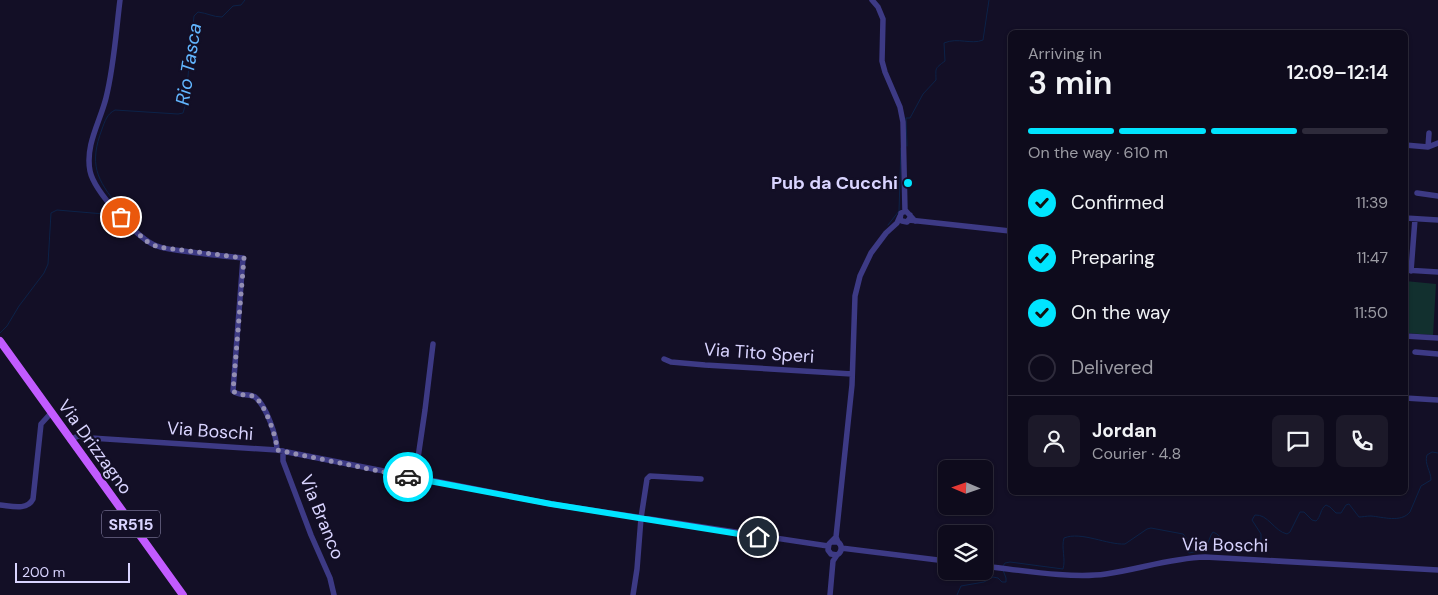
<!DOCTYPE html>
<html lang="en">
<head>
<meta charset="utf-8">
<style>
  body { margin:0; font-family:"DM Sans",sans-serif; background:#1c1929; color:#f1f3f6; height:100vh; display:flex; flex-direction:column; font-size:19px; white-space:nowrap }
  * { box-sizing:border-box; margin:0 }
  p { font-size:16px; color:#9b9ba3 }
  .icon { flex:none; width:28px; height:28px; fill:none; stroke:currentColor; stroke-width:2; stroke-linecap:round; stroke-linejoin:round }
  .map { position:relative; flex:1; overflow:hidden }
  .side { position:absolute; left:1008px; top:30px; width:400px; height:465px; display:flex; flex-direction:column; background:#0e0b1c; border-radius:8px; box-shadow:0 1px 4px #0004,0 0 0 1px #2e2b3b }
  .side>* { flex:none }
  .needle { width:32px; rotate:272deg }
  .buttons { position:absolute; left:938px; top:460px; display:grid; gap:10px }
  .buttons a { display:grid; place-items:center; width:55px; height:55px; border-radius:8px; background:#0e0b1c; box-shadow:0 1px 4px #0004,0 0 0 1px #2e2b3b; font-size:25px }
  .scale { position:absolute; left:15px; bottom:12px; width:115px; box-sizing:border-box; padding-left:5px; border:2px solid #d9d4ff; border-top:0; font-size:14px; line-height:18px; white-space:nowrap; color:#d9d4ff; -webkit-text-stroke:4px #130f26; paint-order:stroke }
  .pin { position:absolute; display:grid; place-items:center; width:42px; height:42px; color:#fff; margin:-21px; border:2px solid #fff; border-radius:50%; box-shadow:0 1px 5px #0007 }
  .courier { position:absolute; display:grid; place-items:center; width:50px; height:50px; margin:-25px; border:4px solid #00e5ff; border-radius:50%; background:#fff; color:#222; box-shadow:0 1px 6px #0007 }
  .summary em { font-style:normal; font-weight:600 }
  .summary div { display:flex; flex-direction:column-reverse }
  .summary { display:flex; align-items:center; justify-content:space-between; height:85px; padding:0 20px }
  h1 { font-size:32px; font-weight:600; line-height:38px }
  .bar { display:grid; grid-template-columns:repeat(4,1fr); gap:8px 5px; align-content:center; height:60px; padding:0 20px }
  .bar i { height:6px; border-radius:4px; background:#2e2b3b }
  .bar .active { background:#00e5ff }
  .bar p { grid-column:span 4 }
  .line { display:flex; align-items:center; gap:12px; padding:0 20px; border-top:1px solid #2e2b3b }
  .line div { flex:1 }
  .round { display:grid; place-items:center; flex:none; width:52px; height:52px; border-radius:8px; background:#1c1929 }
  ol { padding:0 20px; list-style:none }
  li { display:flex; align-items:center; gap:15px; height:55px }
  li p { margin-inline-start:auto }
  li .icon { padding:5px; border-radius:50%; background:#00e5ff; color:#111; stroke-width:4 }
  li:last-child { color:#9b9ba3 }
  li i { width:28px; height:28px; border:2px solid #2e2b3b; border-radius:50% }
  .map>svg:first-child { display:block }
  .green { fill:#12302f }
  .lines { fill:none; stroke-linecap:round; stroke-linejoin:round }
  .stream { stroke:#0c2248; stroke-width:1 }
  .minor { stroke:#3d3a85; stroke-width:5.5 }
  .major { stroke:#c25bff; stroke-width:8 }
  .done { stroke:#948fb3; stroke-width:5; stroke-dasharray:0 9 }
  .route { stroke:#00e5ff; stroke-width:6 }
  .poi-dot { fill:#00e5ff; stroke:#130f26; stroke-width:2 }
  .labels { text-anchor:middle; stroke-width:4.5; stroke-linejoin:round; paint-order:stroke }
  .shield { fill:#130f26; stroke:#9e99be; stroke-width:1 }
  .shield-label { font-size:16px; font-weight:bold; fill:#d9d4ff }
  .poi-label { font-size:18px; font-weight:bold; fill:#d9d4ff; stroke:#130f26; text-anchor:end }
  .street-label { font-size:18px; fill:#d9d4ff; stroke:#130f26 }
  .water-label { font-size:19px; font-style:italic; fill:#62b6ff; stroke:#130f26 }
</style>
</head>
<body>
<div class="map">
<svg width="1438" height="595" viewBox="0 0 1438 595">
  <rect width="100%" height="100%" fill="#130f26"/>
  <path class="green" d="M 1405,281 L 1436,284 L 1433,335 L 1405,333 Z"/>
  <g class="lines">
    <path class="stream" d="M 907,146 L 906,118 L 910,118 L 923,94 L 936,80 C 936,68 934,69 945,61 L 944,43 C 958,37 971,45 983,40 L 989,0
      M 119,213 L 121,212 L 119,207 C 96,179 89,164 102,129 C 105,121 107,114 115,110 L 178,114 L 183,113 L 185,106 L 194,16 L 198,12 C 207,13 213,17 222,17 L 233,6 L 241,5 L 245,0
      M 888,225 L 899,211 L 901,148
      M 0,333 L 7,326 L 19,306 L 44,273 L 48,264 L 51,213 L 57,210 L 116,215
      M 1003,566 L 1005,563 L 1010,562 L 1063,569 C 1066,559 1061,548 1064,538 C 1081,531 1107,545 1125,544 L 1147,529 L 1151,528 L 1183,534 L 1186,537 L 1185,548 L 1189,553 L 1205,550 L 1211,535 L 1213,532 C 1224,536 1225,549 1236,552 L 1246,543 L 1258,543 L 1261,540 L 1261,534 L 1252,520 L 1255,515 C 1268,514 1274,531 1287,534 L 1290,532 L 1300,512 L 1304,512 L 1312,520 L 1316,521 C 1321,517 1320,509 1326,505 L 1330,507 L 1336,513 L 1341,513 L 1346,505 L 1349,504 L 1359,517 C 1363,517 1366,516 1371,516 C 1383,517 1401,523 1410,512 L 1421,486 L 1431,480 C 1431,471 1424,464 1427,455 L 1432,452 L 1438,453
      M 957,595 L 961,586 L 984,582 L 993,577 L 998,578 L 1002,582 L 1006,582 L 1006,578 L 1003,570"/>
    <path class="minor" d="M 120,0 C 116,32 114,66 106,98 C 100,122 85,145 90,171 C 94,191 138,240 157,246 C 165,249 174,250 183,251 C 203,254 223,256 243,258 L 233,391 C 240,397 248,393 255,397 C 266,405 277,437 277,450
      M 872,0 L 878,7 L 883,19 L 882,61 L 885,72 L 900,107 L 903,122 L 905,211
      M 1405,145 L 1428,147 L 1438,143
      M 1428,147 L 1429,133
      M 1417,193 L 1438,196
      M 910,215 L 910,218 L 907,222 L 902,221 L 900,219 L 901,213 L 906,211 L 915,221
      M 1405,218 L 1438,220
      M 909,220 L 1010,231
      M 1405,270 L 1438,272
      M 1411,271 L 1415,219
      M 1405,336 L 1438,338
      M 1415,352 L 1438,354
      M 664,359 L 671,362 L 705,365 L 852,374
      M 1405,398 L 1438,400
      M 70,440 L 78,436 L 91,438 L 277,450 L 551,504 L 828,546
      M 283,451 L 283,461 L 311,535 L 330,578 L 334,595
      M 415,478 L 425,410 L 433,344
      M 0,505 C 11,506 27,511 33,499 L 41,424 L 51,413
      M 832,542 L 838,542 C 843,546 842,552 837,555 L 831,554 L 828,550 L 829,544 L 836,537
      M 838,542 L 836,537 L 852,385 L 855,296 L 860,276 L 871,253 L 886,233 L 897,223 L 900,216
      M 841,548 L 946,561
      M 984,566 C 1020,570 1071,579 1106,574 C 1140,569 1171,558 1205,557 L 1438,570
      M 633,595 L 637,569 L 641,518 L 647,479 L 650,476 L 701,479
      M 830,595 L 833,561 L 837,555"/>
    <path class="major" d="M 0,341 L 183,595"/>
  </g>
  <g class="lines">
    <path class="done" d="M 121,217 L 146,241 L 158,247 L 244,258 L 233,391 C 240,397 248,393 255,397 C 265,404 277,438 277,450 L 408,477"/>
    <path class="route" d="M 408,477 L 551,504 L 758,537"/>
  </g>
  <circle class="poi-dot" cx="908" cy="183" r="5"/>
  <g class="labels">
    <rect class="shield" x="102" y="510.5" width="58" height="27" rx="4"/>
    <g class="shield-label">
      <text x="131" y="530">SR515</text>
    </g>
    <g class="poi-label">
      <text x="898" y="189">Pub da Cucchi</text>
    </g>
    <g class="street-label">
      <text transform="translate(759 353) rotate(4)" y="6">Via Tito Speri</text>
      <text transform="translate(210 431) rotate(4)" y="6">Via Boschi</text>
      <text transform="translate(95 447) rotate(54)" y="6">Via Drizzagno</text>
      <text transform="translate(322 517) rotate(68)" y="6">Via Branco</text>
      <text transform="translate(1225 545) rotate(1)" y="6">Via Boschi</text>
    </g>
    <g class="water-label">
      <text transform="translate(188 64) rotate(-81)" y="7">Rio Tasca</text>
    </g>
  </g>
</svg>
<div class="buttons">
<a><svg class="needle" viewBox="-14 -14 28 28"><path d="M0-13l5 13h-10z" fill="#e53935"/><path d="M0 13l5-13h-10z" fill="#9b9ba3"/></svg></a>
<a><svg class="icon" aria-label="layers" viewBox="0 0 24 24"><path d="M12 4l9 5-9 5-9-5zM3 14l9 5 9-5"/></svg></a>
</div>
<div class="scale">200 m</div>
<div class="pin" style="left:121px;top:217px;background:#ea580c"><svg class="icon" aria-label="bag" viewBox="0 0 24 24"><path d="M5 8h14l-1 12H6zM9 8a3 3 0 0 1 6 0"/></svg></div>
<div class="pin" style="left:758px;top:537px;background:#1f2937"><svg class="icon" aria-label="home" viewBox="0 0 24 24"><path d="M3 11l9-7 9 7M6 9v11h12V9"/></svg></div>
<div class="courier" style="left:408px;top:477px"><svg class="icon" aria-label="car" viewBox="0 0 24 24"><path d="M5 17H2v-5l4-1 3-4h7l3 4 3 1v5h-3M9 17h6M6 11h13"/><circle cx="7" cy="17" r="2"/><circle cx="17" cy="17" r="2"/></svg></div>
<section class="side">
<div class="summary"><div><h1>3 min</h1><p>Arriving in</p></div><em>12:09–12:14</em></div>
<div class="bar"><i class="active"></i><i class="active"></i><i class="active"></i><i></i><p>On the way · 610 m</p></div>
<ol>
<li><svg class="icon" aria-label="check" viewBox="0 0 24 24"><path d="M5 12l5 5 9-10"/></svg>Confirmed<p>11:39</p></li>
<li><svg class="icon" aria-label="check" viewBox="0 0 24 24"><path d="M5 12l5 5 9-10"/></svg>Preparing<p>11:47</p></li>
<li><svg class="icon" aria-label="check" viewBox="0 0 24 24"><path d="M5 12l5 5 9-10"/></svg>On the way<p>11:50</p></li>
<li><i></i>Delivered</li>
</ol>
<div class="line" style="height:90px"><a class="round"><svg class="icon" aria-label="person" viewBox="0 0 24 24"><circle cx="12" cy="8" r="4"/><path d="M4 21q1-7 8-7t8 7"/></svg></a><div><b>Jordan</b><p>Courier · 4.8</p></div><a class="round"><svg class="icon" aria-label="chat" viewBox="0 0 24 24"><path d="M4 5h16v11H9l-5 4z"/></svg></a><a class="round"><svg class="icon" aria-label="phone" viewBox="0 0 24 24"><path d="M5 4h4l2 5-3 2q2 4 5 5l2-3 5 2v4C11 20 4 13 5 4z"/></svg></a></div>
</section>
</div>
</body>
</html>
